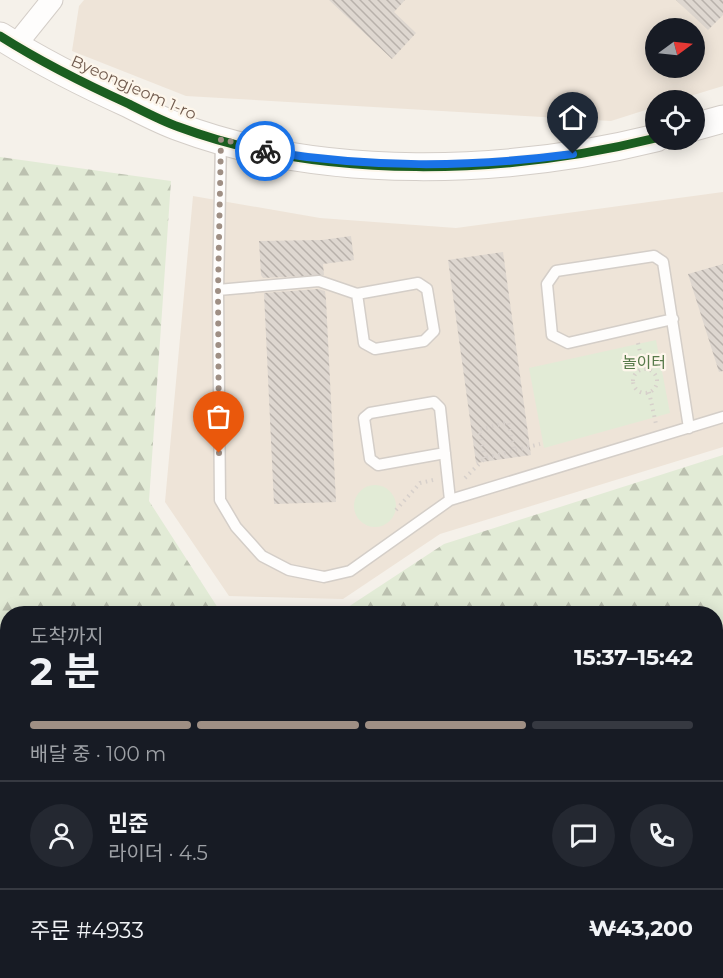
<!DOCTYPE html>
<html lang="ko">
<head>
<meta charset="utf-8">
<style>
  body { margin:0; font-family:Montserrat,"Noto Sans KR",sans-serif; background:#242831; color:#f1f3f6; height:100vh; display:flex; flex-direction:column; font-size:22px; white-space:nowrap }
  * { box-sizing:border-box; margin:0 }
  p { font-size:20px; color:#9ea1a6 }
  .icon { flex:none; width:33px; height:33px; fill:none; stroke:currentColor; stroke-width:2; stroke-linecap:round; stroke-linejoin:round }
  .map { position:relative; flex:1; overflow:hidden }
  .panel { position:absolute; left:0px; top:606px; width:723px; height:372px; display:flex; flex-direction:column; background:#171b24; border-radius:24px 24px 0 0; box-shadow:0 3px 15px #0003 }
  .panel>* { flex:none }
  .needle { width:39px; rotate:75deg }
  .fabs { position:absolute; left:645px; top:18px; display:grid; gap:12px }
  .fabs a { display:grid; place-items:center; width:60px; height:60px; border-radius:50%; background:#171b24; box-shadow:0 3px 15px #0003; font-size:30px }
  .pin { position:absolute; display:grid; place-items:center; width:51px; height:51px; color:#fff; margin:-62px -26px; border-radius:50% 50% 50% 0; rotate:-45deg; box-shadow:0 0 6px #0007 }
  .pin .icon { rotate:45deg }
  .courier { position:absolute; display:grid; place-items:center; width:60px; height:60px; margin:-30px; border:4px solid #1a73e8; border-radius:50%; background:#fff; color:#222; box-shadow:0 2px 8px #0007 }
  .summary em { font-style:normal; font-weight:700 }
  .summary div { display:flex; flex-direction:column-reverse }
  .summary { display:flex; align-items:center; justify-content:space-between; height:102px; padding:0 30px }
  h1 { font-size:39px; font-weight:700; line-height:45px }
  .bar { display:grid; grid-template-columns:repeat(4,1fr); gap:9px 6px; align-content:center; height:72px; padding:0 30px }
  .bar i { height:8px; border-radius:4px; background:#363941 }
  .bar .on { background:#9f8f84 }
  .bar p { grid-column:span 4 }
  .line { display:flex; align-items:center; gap:15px; padding:0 30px; border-top:2px solid #363941 }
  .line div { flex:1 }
  .round { display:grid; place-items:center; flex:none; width:63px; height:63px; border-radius:32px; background:#242831 }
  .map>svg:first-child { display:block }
  .residential { fill:#eee4d8; fill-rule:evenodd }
  .green { fill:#e2ebd6 }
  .forest { fill:url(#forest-firs); fill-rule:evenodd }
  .building { fill:url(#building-back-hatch) }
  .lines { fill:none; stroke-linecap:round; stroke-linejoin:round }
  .service-casing { stroke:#d4cec8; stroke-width:13 }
  .minor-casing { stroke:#d4cec8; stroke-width:23 }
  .tertiary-casing { stroke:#d4cec8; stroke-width:29 }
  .path { stroke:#d7d0cb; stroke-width:4; stroke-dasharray:1.5 4.5; stroke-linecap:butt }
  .service { stroke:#fefdfc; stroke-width:10 }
  .minor { stroke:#fefdfc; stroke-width:21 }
  .tertiary { stroke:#fefdfc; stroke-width:27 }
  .cycleway-casing { stroke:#fdf6eb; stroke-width:13 }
  .cycleway { stroke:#1b5e20; stroke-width:9 }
  .done { stroke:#9f8f84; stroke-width:6; stroke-dasharray:0 10.8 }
  .route { stroke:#1a73e8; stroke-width:8 }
  .labels { text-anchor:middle; stroke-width:4.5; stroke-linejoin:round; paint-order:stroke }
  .street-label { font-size:16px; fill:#705a4d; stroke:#fdf6eb }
  .park-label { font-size:16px; fill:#577a4a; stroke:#fdf6eb }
</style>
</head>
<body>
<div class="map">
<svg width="723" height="978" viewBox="0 0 723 978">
  <defs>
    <pattern id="forest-firs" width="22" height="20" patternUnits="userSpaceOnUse" patternTransform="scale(1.5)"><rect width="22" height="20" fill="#e2ebd6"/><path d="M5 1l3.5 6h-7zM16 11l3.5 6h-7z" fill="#bcc1b0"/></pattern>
    <pattern id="building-back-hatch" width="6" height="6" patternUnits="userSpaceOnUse" patternTransform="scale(1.5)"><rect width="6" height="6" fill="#ded7d0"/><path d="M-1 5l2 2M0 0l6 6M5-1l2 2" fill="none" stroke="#b8b1ab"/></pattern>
  </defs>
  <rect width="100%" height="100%" fill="#f5f1ea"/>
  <path class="residential" d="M 84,0 L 723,0 L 723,86 L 677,100 L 656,100 L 655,107 L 611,121 L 186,96 L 72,51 L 79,6 ZM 656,28 L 694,28 L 694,68 L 656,68 Z
    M 723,192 L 723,447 L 440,534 L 343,599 L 229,596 L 165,502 L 193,196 L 320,218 L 456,228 Z"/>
  <path class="green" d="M 656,340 L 670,413 L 544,448 L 529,368 Z
    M354 506a21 21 0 1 1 42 0a21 21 0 1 1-42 0Z"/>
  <path class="forest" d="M 0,157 L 171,181 L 149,501 L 218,608 L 345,609 L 444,544 L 723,455 L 723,978 L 0,978 ZM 8,614 L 716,614 L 716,970 L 8,970 Z"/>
  <path class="building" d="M 329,0 L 405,0 L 394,12 L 416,33 L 392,59 Z
    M 676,0 L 723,0 L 723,15 L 708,30 Z
    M 351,236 L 354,260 L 323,264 L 324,275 L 263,278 L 261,275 L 259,241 L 322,240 Z
    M 503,252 L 531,455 L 476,463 L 448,260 Z
    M 723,264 L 723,371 L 719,372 L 688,274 Z
    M 318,289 L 325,291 L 326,300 L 336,502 L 274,504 L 264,293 Z"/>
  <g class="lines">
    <g class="service-casing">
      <path id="service" d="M 221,142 L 218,290 L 220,500 L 236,527 L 262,556 L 289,570 L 324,577 L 350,571 L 450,500 L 723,417
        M 218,290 L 319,281 L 357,294 L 418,283 L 427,289 L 434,331 L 424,341 L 375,349 L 364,343 L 357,294
        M 673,319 L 568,343 L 552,335 L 547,284 L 556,271 L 654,256 L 663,262 L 689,428
        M 445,453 L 378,465 L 370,459 L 364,418 L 370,413 L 434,402 L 440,408 L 450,500"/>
    </g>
    <g class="minor-casing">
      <path id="minor" d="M 15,46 L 52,0"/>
    </g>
    <g class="tertiary-casing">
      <path id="tertiary" d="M 0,36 C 41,62 85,84 129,104 C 145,112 162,121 179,127 C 324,181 507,175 656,138
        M 694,127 L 723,119"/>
    </g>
    <path class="path" d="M 638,343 L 644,369
      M633 381a12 12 0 1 1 24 0a12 12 0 1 1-24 0Z
      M 649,392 L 656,424
      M 485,458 L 479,430 L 508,422 L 515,452
      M 465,478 L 485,458 L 540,444
      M 396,510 L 420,483 L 433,480"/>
    <use href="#service" class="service"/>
    <use href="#minor" class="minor"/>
    <use href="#tertiary" class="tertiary"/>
    <g class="cycleway-casing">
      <path id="cycleway" d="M 0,36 C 41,62 85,84 129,104 C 145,112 162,121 179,127 C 324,181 507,175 656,138"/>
    </g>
    <use href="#cycleway" class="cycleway"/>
  </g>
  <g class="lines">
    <path class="done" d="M 219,453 L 218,290 L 221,139 L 265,151"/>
    <path class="route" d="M 265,151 C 371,168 467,168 573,154"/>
  </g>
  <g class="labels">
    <g class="street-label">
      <text transform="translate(134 87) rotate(24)" y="6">Byeongjeom 1-ro</text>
    </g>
    <g class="park-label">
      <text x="644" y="368">놀이터</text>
    </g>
  </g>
</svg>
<div class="fabs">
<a><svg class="needle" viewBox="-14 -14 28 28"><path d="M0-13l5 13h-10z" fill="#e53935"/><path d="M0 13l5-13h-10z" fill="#9ea1a6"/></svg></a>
<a><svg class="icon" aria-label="locate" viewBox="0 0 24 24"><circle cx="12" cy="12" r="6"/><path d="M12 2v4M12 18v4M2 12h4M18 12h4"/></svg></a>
</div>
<div class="pin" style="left:219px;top:453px;background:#ea580c"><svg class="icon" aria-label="bag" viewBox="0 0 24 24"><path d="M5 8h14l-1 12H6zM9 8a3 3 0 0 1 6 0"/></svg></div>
<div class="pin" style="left:573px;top:154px;background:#1f2937"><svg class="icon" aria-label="home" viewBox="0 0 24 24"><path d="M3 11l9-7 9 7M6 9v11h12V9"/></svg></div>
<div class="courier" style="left:265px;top:151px"><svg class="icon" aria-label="bike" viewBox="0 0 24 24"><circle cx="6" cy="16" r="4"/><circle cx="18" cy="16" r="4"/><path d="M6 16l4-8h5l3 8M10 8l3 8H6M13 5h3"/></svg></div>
<section class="panel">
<div class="summary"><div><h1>2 분</h1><p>도착까지</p></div><em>15:37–15:42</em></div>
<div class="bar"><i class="on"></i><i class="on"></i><i class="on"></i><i></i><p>배달 중 · 100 m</p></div>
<div class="line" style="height:108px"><a class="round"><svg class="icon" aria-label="person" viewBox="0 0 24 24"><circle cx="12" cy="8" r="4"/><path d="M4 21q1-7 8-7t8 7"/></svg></a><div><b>민준</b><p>라이더 · 4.5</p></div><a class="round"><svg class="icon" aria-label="chat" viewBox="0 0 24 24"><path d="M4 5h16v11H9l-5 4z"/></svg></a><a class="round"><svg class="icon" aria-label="phone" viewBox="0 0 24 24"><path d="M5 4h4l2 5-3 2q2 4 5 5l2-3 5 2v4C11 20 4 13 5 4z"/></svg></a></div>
<div class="line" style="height:78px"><div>주문 #4933</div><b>₩43,200</b></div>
</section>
</div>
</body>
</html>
